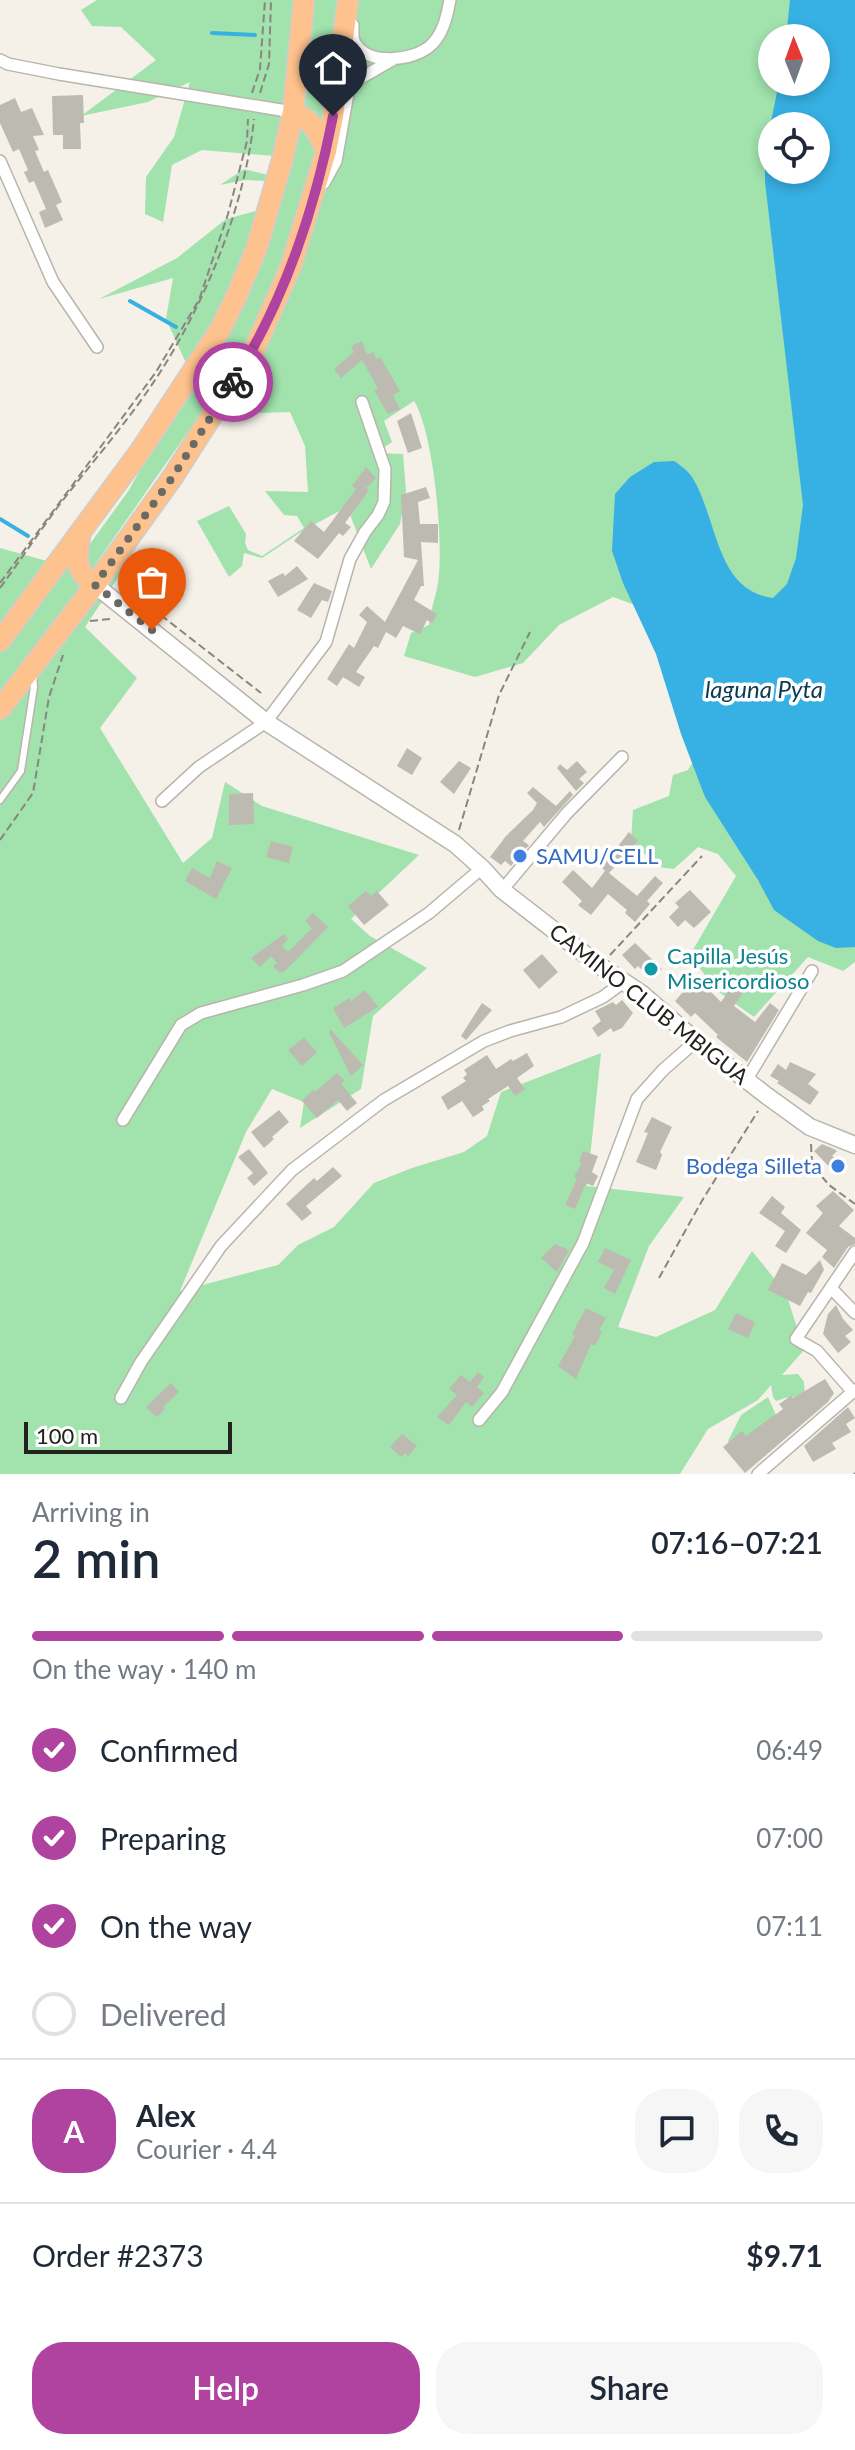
<!DOCTYPE html>
<html lang="en">
<head>
<meta charset="utf-8">
<style>
  body { margin:0; font-family:Lato,sans-serif; background:#f6f6f7; color:#1f2937; height:100vh; display:flex; flex-direction:column; font-size:30px; white-space:nowrap }
  * { box-sizing:border-box; margin:0 }
  p { font-size:26px; color:#747a83 }
  .icon { flex:none; width:44px; height:44px; fill:none; stroke:currentColor; stroke-width:2; stroke-linecap:round; stroke-linejoin:round }
  .map { position:relative; height:1474px; overflow:hidden }
  .panel { display:flex; flex-direction:column; background:#fff; flex:1 }
  .panel>* { flex:none }
  .needle { width:52px; rotate:359deg }
  .buttons { position:absolute; left:758px; top:24px; display:grid; gap:16px }
  .buttons a { display:grid; place-items:center; width:72px; height:72px; border-radius:50%; background:#fff; box-shadow:0 4px 12px #0003; font-size:40px }
  .scale { position:absolute; left:24px; bottom:20px; width:208px; box-sizing:border-box; padding-left:8px; border:4px solid #22211d; border-top:0; font-size:22px; line-height:28px; white-space:nowrap; color:#22211d; -webkit-text-stroke:6px #fff; paint-order:stroke }
  .pin { position:absolute; display:grid; place-items:center; width:68px; height:68px; color:#fff; margin:-82px -34px; border-radius:50% 50% 50% 0; rotate:-45deg; box-shadow:0 0 8px #0007 }
  .pin .icon { rotate:45deg }
  .courier { position:absolute; display:grid; place-items:center; width:80px; height:80px; margin:-40px; border:6px solid #b042a0; border-radius:50%; background:#fff; color:#222; box-shadow:0 2px 10px #0007 }
  .headline em { font-style:normal; font-weight:600 }
  .headline div { display:flex; flex-direction:column-reverse }
  .headline { display:flex; align-items:center; justify-content:space-between; height:136px; padding:0 32px }
  h1 { font-size:52px; font-weight:600; line-height:60px }
  .bar { display:grid; grid-template-columns:repeat(4,1fr); gap:12px 8px; align-content:center; height:96px; padding:0 32px }
  .bar i { height:10px; border-radius:6px; background:#e0e1e3 }
  .bar .active { background:#b042a0 }
  .bar p { grid-column:span 4 }
  .line { display:flex; align-items:center; gap:20px; padding:0 32px; border-top:2px solid #e0e1e3 }
  .line div { flex:1 }
  .round { display:grid; place-items:center; flex:none; width:84px; height:84px; border-radius:32px; background:#f6f6f7 }
  ol { padding:0 32px; list-style:none }
  li { display:flex; align-items:center; gap:24px; height:88px }
  li p { margin-inline-start:auto }
  li .icon { padding:8px; border-radius:50%; background:#b042a0; color:#fff; stroke-width:4 }
  li:last-child { color:#747a83 }
  li i { width:44px; height:44px; border:4px solid #e0e1e3; border-radius:50% }
  .primary-button { display:flex; gap:16px; margin-top:auto; padding:16px 32px }
  .primary-button a { flex:1; height:92px; border-radius:32px; background:#b042a0; color:#fff; font-size:32px; font-weight:600; line-height:92px; text-align:center }
  .primary-button a+a { background:#f6f6f7; color:#1f2937 }
  .map>svg:first-child { display:block }
  .green { fill:#a1e2ad; fill-rule:evenodd }
  .water { fill:#37b0e3; fill-rule:evenodd }
  .lines { fill:none; stroke-linecap:round; stroke-linejoin:round }
  .stream { stroke:#37b0e3; stroke-width:4 }
  .building { fill:#bdbab1 }
  .lane-casing { stroke:#b8b5ac; stroke-width:9 }
  .street-casing { stroke:#b8b5ac; stroke-width:14 }
  .secondary-casing { stroke:#b8b5ac; stroke-width:19 }
  .highway-casing { stroke:#cececd; stroke-width:23 }
  .path { stroke:#898680; stroke-width:2; stroke-dasharray:8 4; stroke-linecap:butt }
  .lane { stroke:#fff; stroke-width:6 }
  .street { stroke:#fff; stroke-width:11 }
  .secondary { stroke:#fff; stroke-width:16 }
  .highway { stroke:#fdc28d; stroke-width:20 }
  .done { stroke:#6c6a64; stroke-width:8; stroke-dasharray:0 14.4 }
  .route { stroke:#b042a0; stroke-width:10 }
  .shop-dot { fill:#3f7fe0; stroke:#fff; stroke-width:3 }
  .culture-dot { fill:#0f9aa8; stroke:#fff; stroke-width:3 }
  .labels { text-anchor:middle; stroke-width:7; stroke-linejoin:round; paint-order:stroke }
  .shop-label { font-size:22px; fill:#366cbe; stroke:#fff; text-anchor:start }
  .culture-label { font-size:22px; fill:#0d838f; stroke:#fff; text-anchor:start }
  .street-label { font-size:22px; fill:#22211d; stroke:#fff }
  .water-label { font-size:24px; font-style:italic; fill:#093d52; stroke:#fff }
</style>
</head>
<body>
<div class="map">
<svg width="855" height="1474" viewBox="0 0 855 1474">
  <rect width="100%" height="100%" fill="#f5f1e8"/>
  <path class="green" d="M 97,0 L 855,0 L 855,962 L 843,971 L 808,957 L 754,1017 L 716,990 L 690,955 L 736,876 L 718,854 L 698,847 L 674,869 L 658,867 L 631,841 L 633,810 L 669,796 L 673,775 L 688,770 L 698,753 L 643,608 L 613,597 L 559,625 L 523,663 L 475,677 L 404,656 L 411,633 L 429,625 C 430,611 436,597 438,583 C 444,545 434,433 414,401 L 384,421 L 392,442 L 376,453 L 403,454 L 406,491 L 400,524 L 371,569 L 347,507 L 304,530 L 262,558 L 244,553 L 242,566 L 229,577 L 197,521 L 229,506 L 246,534 L 245,543 L 248,550 L 262,556 L 304,528 L 297,516 L 284,515 L 265,491 L 308,492 L 305,446 L 290,412 L 260,413 L 220,386 L 95,565 L 125,567 L 85,627 L 137,678 L 100,728 L 183,863 L 212,838 L 225,782 L 262,806 L 419,855 L 351,919 L 370,936 L 427,968 L 373,1016 L 361,1089 L 300,1128 L 304,1102 L 272,1089 L 246,1132 L 180,1291 L 278,1265 L 298,1245 L 334,1227 L 374,1183 L 412,1168 L 464,1152 L 487,1136 L 501,1092 L 601,1053 L 587,1186 L 684,1197 L 649,1246 L 618,1327 L 656,1337 L 715,1310 L 752,1251 L 786,1293 L 804,1350 L 782,1375 L 798,1374 L 804,1382 L 805,1398 C 790,1396 791,1396 776,1401 L 773,1397 L 771,1385 L 758,1400 L 708,1429 L 680,1474 L 0,1474 L 0,548 L 54,563 L 87,548 L 129,490 L 147,457 L 204,374 L 185,361 L 166,319 L 173,278 L 99,299 L 177,258 L 226,219 L 267,208 L 269,181 L 245,180 L 220,185 L 244,169 L 280,178 L 274,156 L 202,150 L 172,165 L 163,222 L 145,214 L 146,177 L 174,137 L 190,82 L 148,102 L 81,116 L 156,60 L 121,27 L 92,26 L 81,10 ZM 772,38 L 816,38 L 816,82 L 772,82 ZM 772,126 L 816,126 L 816,170 L 772,170 Z
    M 768,1397 L 776,1415 L 732,1451 L 728,1441 L 741,1415 Z"/>
  <path class="water" d="M 790,0 L 855,0 L 855,947 L 836,948 L 818,941 L 774,910 L 758,880 L 705,797 L 681,734 L 656,654 L 623,583 L 612,551 L 615,494 L 630,477 L 654,462 L 674,461 C 680,465 688,471 692,477 C 718,518 715,591 773,598 L 787,584 L 796,558 L 803,505 L 765,182 L 765,152 L 779,82 L 816,82 L 816,38 L 786,38 ZM 772,126 L 816,126 L 816,170 L 772,170 Z"/>
  <g class="lines">
    <path class="stream" d="M 212,33 L 255,35
      M 130,301 L 176,327
      M 0,519 L 28,536"/>
  </g>
  <path class="building" d="M 83,95 L 84,123 L 80,123 L 81,149 L 63,149 L 63,135 L 53,135 L 52,96 Z
    M 15,98 L 21,112 L 32,108 L 44,135 L 33,136 L 39,150 L 35,151 L 44,172 L 48,170 L 62,202 L 56,205 L 63,220 L 45,228 L 39,212 L 46,209 L 34,181 L 29,183 L 24,172 L 28,170 L 19,149 L 13,152 L 0,123 L 0,105 Z
    M 362,341 L 367,355 L 373,352 L 377,359 L 380,357 L 400,391 L 393,395 L 400,409 L 388,414 L 374,390 L 378,388 L 362,360 L 341,378 L 334,369 L 354,352 L 351,346 Z
    M 411,413 L 422,448 L 408,453 L 397,421 Z
    M 366,467 L 376,478 L 366,488 L 369,490 L 345,523 L 351,527 L 343,536 L 339,533 L 318,559 L 294,541 L 311,521 L 324,532 L 356,489 L 352,486 Z
    M 426,487 L 430,498 L 418,502 L 420,524 L 438,524 L 438,543 L 421,542 L 424,586 L 421,586 L 414,600 L 437,614 L 432,623 L 427,620 L 420,634 L 403,626 L 396,638 L 386,632 L 378,648 L 374,646 L 356,672 L 365,677 L 359,687 L 343,677 L 337,686 L 327,679 L 349,644 L 354,648 L 367,622 L 359,615 L 367,606 L 385,622 L 418,560 L 404,557 L 401,495 Z
    M 297,566 L 308,579 L 278,597 L 268,581 L 283,573 L 285,576 Z
    M 314,583 L 332,591 L 328,602 L 322,600 L 311,618 L 297,610 Z
    M 407,748 L 422,758 L 412,775 L 397,766 Z
    M 459,761 L 471,768 L 454,794 L 440,782 Z
    M 577,761 L 587,772 L 579,779 L 584,783 L 576,791 L 557,768 L 560,764 L 567,770 Z
    M 533,787 L 556,806 L 570,791 L 573,795 L 544,827 L 540,822 L 548,813 L 523,841 L 529,845 L 511,866 L 505,861 L 501,865 L 490,857 L 506,836 L 533,810 L 537,803 L 527,793 Z
    M 253,793 L 254,824 L 229,825 L 229,794 Z
    M 629,832 L 638,841 L 609,873 L 637,896 L 655,876 L 663,883 L 647,901 L 650,904 L 635,922 L 625,913 L 627,910 L 608,894 L 591,915 L 578,905 L 582,901 L 562,882 L 573,870 L 592,888 L 605,871 L 600,865 L 609,853 L 611,855 Z
    M 271,841 L 293,847 L 289,863 L 266,857 Z
    M 217,861 L 232,868 L 216,899 L 185,881 L 192,868 L 210,878 Z
    M 690,890 L 711,912 L 694,928 L 685,920 L 678,927 L 669,917 L 679,907 L 675,903 Z
    M 366,891 L 371,896 L 377,891 L 389,905 L 364,925 L 348,906 Z
    M 313,913 L 328,927 L 285,971 L 280,973 L 273,966 L 277,963 L 271,956 L 260,967 L 251,958 L 284,934 L 288,939 L 282,946 L 288,952 L 312,928 L 305,921 Z
    M 635,943 L 662,969 L 651,979 L 638,966 L 635,969 L 622,955 Z
    M 542,954 L 558,972 L 539,989 L 523,970 Z
    M 736,981 L 746,988 L 734,1006 L 755,1022 L 770,1003 L 779,1010 L 747,1062 L 716,1037 L 718,1035 L 695,1013 L 691,1017 L 675,1001 L 691,983 L 699,990 L 704,985 L 721,1002 Z
    M 365,990 L 378,1007 L 344,1028 L 333,1008 L 350,998 L 351,1001 Z
    M 622,1000 L 633,1013 L 622,1028 L 613,1032 L 611,1028 L 598,1037 L 592,1028 L 601,1021 L 595,1011 L 613,1002 L 616,1005 Z
    M 482,1003 L 492,1010 L 466,1040 L 461,1036 Z
    M 331,1030 L 363,1065 L 351,1076 L 329,1032 Z
    M 304,1038 L 317,1052 L 302,1066 L 288,1050 Z
    M 527,1053 L 534,1066 L 517,1078 L 525,1089 L 515,1096 L 508,1086 L 488,1099 L 490,1101 L 482,1106 L 484,1110 L 473,1117 L 462,1101 L 448,1110 L 441,1097 L 466,1081 L 463,1078 L 467,1074 L 464,1070 L 487,1055 L 496,1069 L 511,1059 L 513,1061 Z
    M 790,1062 L 816,1074 L 808,1084 L 819,1092 L 810,1105 L 777,1083 L 779,1081 L 770,1076 L 778,1064 L 786,1070 Z
    M 337,1073 L 345,1081 L 341,1084 L 357,1103 L 347,1111 L 338,1100 L 317,1118 L 302,1101 L 313,1090 L 315,1092 Z
    M 279,1110 L 289,1122 L 272,1137 L 274,1139 L 264,1148 L 251,1132 Z
    M 652,1117 L 672,1127 L 660,1152 L 662,1155 L 656,1170 L 636,1162 L 648,1133 L 644,1132 Z
    M 822,1144 L 834,1149 L 837,1151 L 832,1156 L 847,1165 L 838,1176 L 814,1151 Z
    M 249,1149 L 268,1173 L 254,1186 L 247,1178 L 253,1173 L 238,1157 Z
    M 583,1151 L 598,1156 L 592,1172 L 598,1176 L 593,1186 L 586,1183 L 575,1209 L 565,1205 L 577,1179 L 574,1177 L 582,1163 L 579,1162 Z
    M 333,1167 L 342,1176 L 306,1206 L 312,1213 L 302,1221 L 286,1204 L 314,1178 L 317,1181 Z
    M 833,1191 L 854,1210 L 839,1226 L 855,1238 L 855,1244 L 848,1247 L 834,1268 L 822,1257 L 827,1250 L 806,1233 L 823,1213 L 816,1206 Z
    M 772,1196 L 785,1207 L 781,1213 L 801,1230 L 786,1253 L 775,1246 L 785,1231 L 759,1213 Z
    M 555,1244 L 569,1250 L 557,1272 L 541,1258 Z
    M 605,1248 L 631,1260 L 615,1294 L 604,1288 L 614,1270 L 598,1262 Z
    M 820,1260 L 824,1270 L 811,1293 L 808,1292 L 800,1306 L 768,1290 L 782,1263 L 806,1275 Z
    M 836,1305 L 843,1319 L 853,1330 L 845,1336 L 851,1342 L 838,1353 L 823,1334 L 828,1314 Z
    M 586,1308 L 606,1318 L 599,1330 L 602,1332 L 595,1346 L 591,1344 L 576,1379 L 558,1366 L 575,1336 L 572,1334 Z
    M 736,1313 L 755,1322 L 748,1338 L 728,1329 Z
    M 478,1372 L 484,1377 L 477,1387 L 484,1393 L 472,1407 L 466,1402 L 449,1425 L 437,1417 L 457,1395 L 449,1389 L 461,1375 L 470,1382 Z
    M 825,1379 L 834,1393 L 828,1402 L 745,1473 L 723,1447 L 742,1431 L 746,1436 L 783,1409 L 779,1404 L 792,1395 L 793,1398 Z
    M 171,1383 L 179,1392 L 163,1407 L 165,1409 L 157,1417 L 146,1407 Z
    M 848,1407 L 855,1418 L 846,1424 L 851,1432 L 832,1443 L 836,1449 L 813,1462 L 804,1446 Z
    M 402,1434 L 417,1446 L 408,1456 L 405,1453 L 401,1457 L 390,1447 Z"/>
  <g class="lines">
    <g class="lane-casing">
      <path id="lane" d="M 0,800 L 21,771 L 34,687 L 33,675"/>
    </g>
    <g class="street-casing">
      <path id="street" d="M 353,25 C 353,31 352,38 355,43 C 368,66 413,61 430,46 C 443,35 447,16 450,0
        M 0,60 L 8,64 L 59,74 L 293,112
        M 0,161 L 53,282 L 97,347
        M 324,183 L 336,161 L 348,93 L 359,79 L 394,59
        M 162,801 L 199,767 L 266,722 L 326,642 L 350,559 L 365,532 L 378,515 L 384,502 L 385,469 L 362,402
        M 502,890 L 567,813 L 622,757
        M 747,1079 L 812,971
        M 123,1120 L 181,1025 L 201,1013 L 303,985 L 343,971 L 429,913 L 482,868
        M 832,1289 L 855,1313
        M 853,1392 L 817,1351 L 796,1339 L 855,1252
        M 121,1398 L 141,1362 L 221,1246 L 292,1170 L 384,1100 L 484,1041 L 510,1031 L 561,1017 L 603,997 L 625,981
        M 479,1420 L 502,1392 L 583,1243 L 637,1099 L 663,1070 L 696,1041
        M 758,1474 L 855,1390"/>
    </g>
    <g class="secondary-casing">
      <path id="secondary" d="M 95,585 L 266,722 L 455,844 L 482,868 L 502,890 L 600,966 L 642,994 L 696,1041 L 767,1096 L 810,1127 L 855,1145"/>
    </g>
    <g class="highway-casing">
      <path id="highway" d="M 293,112 C 313,120 318,132 326,151
        M 80,534 C 77,558 73,570 95,585
        M 0,641 L 141,450 L 221,328 L 237,295 L 257,247 L 282,161 L 293,112 L 304,0
        M 0,709 L 95,585 L 172,478 L 255,348 L 291,266 L 326,151 L 333,116 L 348,0"/>
    </g>
    <path class="path" d="M 252,93 L 260,69 L 265,0
      M 260,93 L 269,64 L 271,0
      M 128,569 L 130,585 L 135,595 L 261,693
      M 0,583 L 156,372 L 199,300 L 228,214 L 247,141 L 248,119
      M 0,588 C 20,561 39,532 60,504 C 93,461 130,419 159,374 C 206,301 245,206 254,119
      M 90,621 L 111,619
      M 459,830 L 499,695 L 530,632
      M 0,840 L 33,793 L 49,697 L 63,655
      M 610,955 L 702,856
      M 811,1144 L 812,1165 L 829,1185 L 855,1204
      M 659,1278 L 703,1199 L 758,1111
      M 854,1474 L 855,1473"/>
    <use href="#lane" class="lane"/>
    <use href="#street" class="street"/>
    <use href="#secondary" class="secondary"/>
    <use href="#highway" class="highway"/>
  </g>
  <g class="lines">
    <path class="done" d="M 152,630 L 95,585 L 172,478 L 233,382"/>
    <path class="route" d="M 233,382 C 284,302 315,209 333,116"/>
  </g>
  <g class="shop-dot">
    <circle cx="520" cy="856" r="8"/>
    <circle cx="838" cy="1166" r="8"/>
  </g>
  <circle class="culture-dot" cx="651" cy="969" r="8"/>
  <g class="labels">
    <g class="shop-label">
      <text x="536" y="864">SAMU/CELL</text>
      <text x="822" y="1174" text-anchor="end">Bodega Silleta</text>
    </g>
    <g class="culture-label">
      <text x="667" y="964">Capilla Jesús<tspan x="667" dy="25">Misericordioso</tspan></text>
    </g>
    <g class="street-label">
      <text transform="translate(649 1004) rotate(38)" y="8">CAMINO CLUB MBIGUA</text>
    </g>
    <g class="water-label">
      <text x="764" y="698">laguna Pyta</text>
    </g>
  </g>
</svg>
<div class="buttons">
<a><svg class="needle" viewBox="-14 -14 28 28"><path d="M0-13l5 13h-10z" fill="#e53935"/><path d="M0 13l5-13h-10z" fill="#747a83"/></svg></a>
<a><svg class="icon" aria-label="locate" viewBox="0 0 24 24"><circle cx="12" cy="12" r="6"/><path d="M12 2v4M12 18v4M2 12h4M18 12h4"/></svg></a>
</div>
<div class="scale">100 m</div>
<div class="pin" style="left:152px;top:630px;background:#ea580c"><svg class="icon" aria-label="bag" viewBox="0 0 24 24"><path d="M5 8h14l-1 12H6zM9 8a3 3 0 0 1 6 0"/></svg></div>
<div class="pin" style="left:333px;top:116px;background:#1f2937"><svg class="icon" aria-label="home" viewBox="0 0 24 24"><path d="M3 11l9-7 9 7M6 9v11h12V9"/></svg></div>
<div class="courier" style="left:233px;top:382px"><svg class="icon" aria-label="bike" viewBox="0 0 24 24"><circle cx="6" cy="16" r="4"/><circle cx="18" cy="16" r="4"/><path d="M6 16l4-8h5l3 8M10 8l3 8H6M13 5h3"/></svg></div>
</div>
<section class="panel">
<div class="headline"><div><h1>2 min</h1><p>Arriving in</p></div><em>07:16–07:21</em></div>
<div class="bar"><i class="active"></i><i class="active"></i><i class="active"></i><i></i><p>On the way · 140 m</p></div>
<ol>
<li><svg class="icon" aria-label="check" viewBox="0 0 24 24"><path d="M5 12l5 5 9-10"/></svg>Confirmed<p>06:49</p></li>
<li><svg class="icon" aria-label="check" viewBox="0 0 24 24"><path d="M5 12l5 5 9-10"/></svg>Preparing<p>07:00</p></li>
<li><svg class="icon" aria-label="check" viewBox="0 0 24 24"><path d="M5 12l5 5 9-10"/></svg>On the way<p>07:11</p></li>
<li><i></i>Delivered</li>
</ol>
<div class="line" style="height:144px"><b class="round" style="background:#b042a0;color:#fff">A</b><div><b>Alex</b><p>Courier · 4.4</p></div><a class="round"><svg class="icon" aria-label="chat" viewBox="0 0 24 24"><path d="M4 5h16v11H9l-5 4z"/></svg></a><a class="round"><svg class="icon" aria-label="phone" viewBox="0 0 24 24"><path d="M5 4h4l2 5-3 2q2 4 5 5l2-3 5 2v4C11 20 4 13 5 4z"/></svg></a></div>
<div class="line" style="height:104px"><div>Order #2373</div><b>$9.71</b></div>
<div class="primary-button"><a>Help</a><a>Share</a></div>
</section>
</body>
</html>
